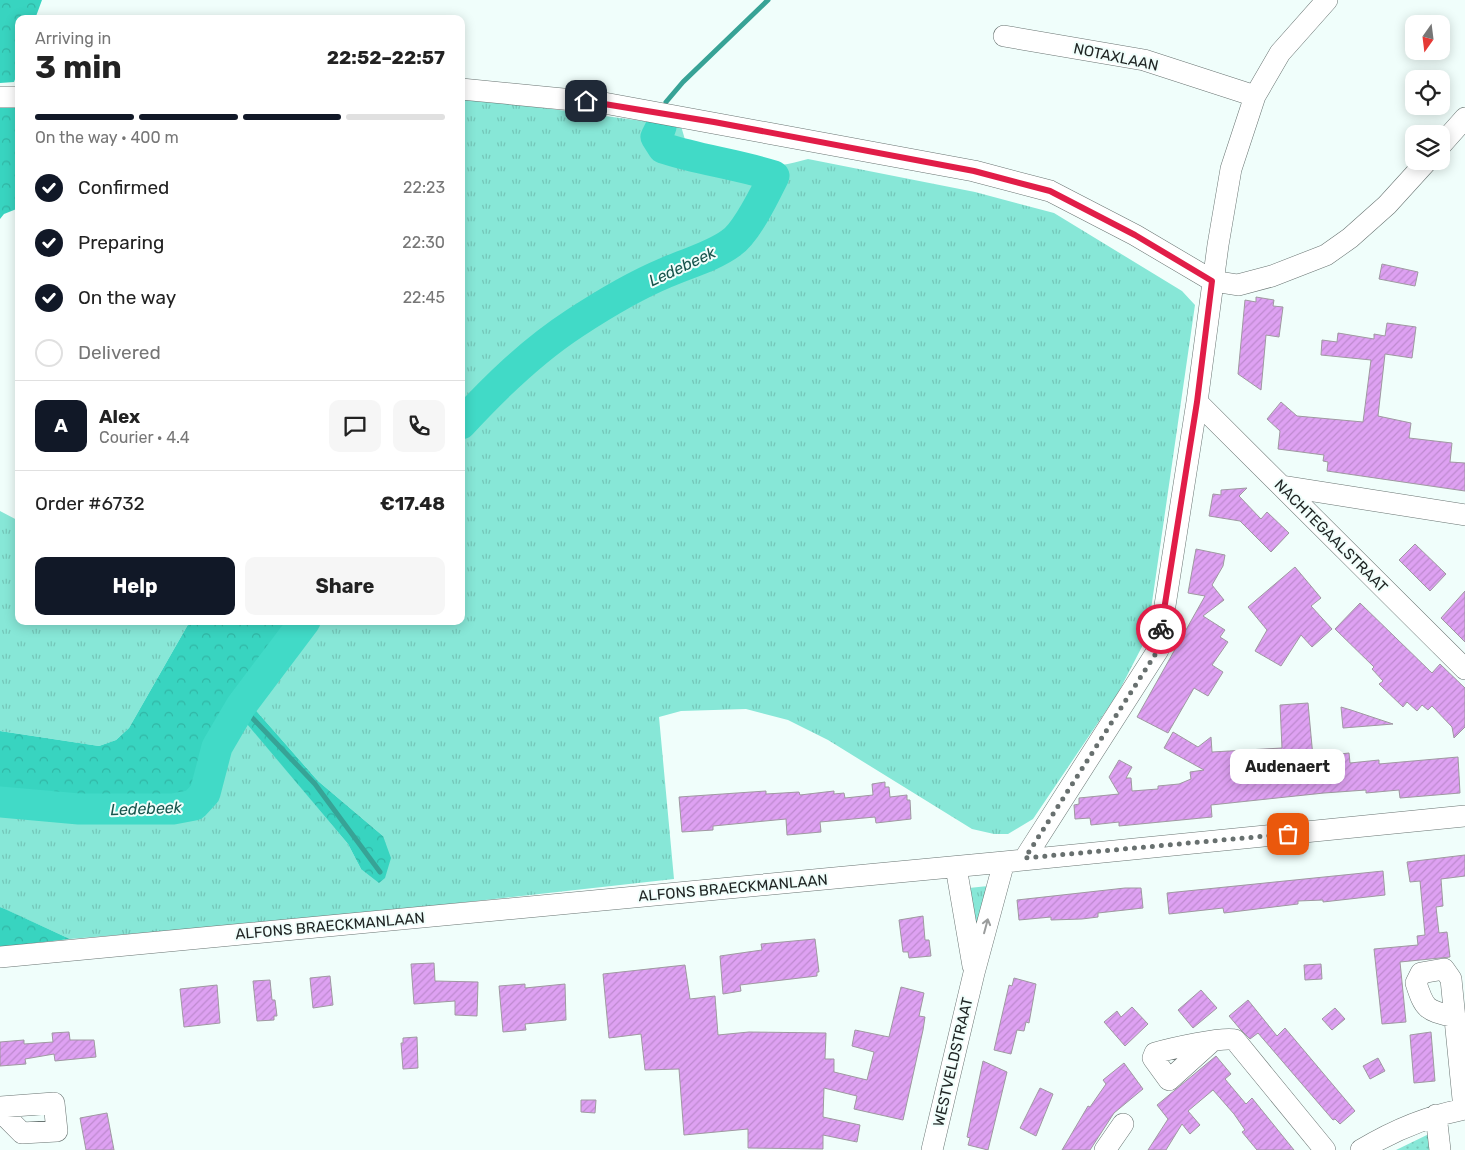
<!DOCTYPE html>
<html lang="en">
<head>
<meta charset="utf-8">
<style>
  body { margin:0; font-family:Rubik,sans-serif; background:#f6f6f6; color:#222; height:100vh; display:flex; flex-direction:column; font-size:19px; white-space:nowrap }
  * { box-sizing:border-box; margin:0 }
  p { font-size:16px; color:#767676 }
  .icon { flex:none; width:28px; height:28px; fill:none; stroke:currentColor; stroke-width:2; stroke-linecap:round; stroke-linejoin:round }
  .map { position:relative; flex:1; overflow:hidden }
  .side { position:absolute; left:15px; top:15px; width:450px; height:610px; display:flex; flex-direction:column; background:#fff; border-radius:10px; box-shadow:0 2px 12px #0003 }
  .side>* { flex:none }
  .needle { width:32px; rotate:194deg }
  .fabs { position:absolute; left:1405px; top:15px; display:grid; gap:10px }
  .fabs a { display:grid; place-items:center; width:45px; height:45px; border-radius:10px; background:#fff; box-shadow:0 2px 12px #0003; font-size:25px }
  .pin { position:absolute; display:grid; place-items:center; width:42px; height:42px; color:#fff; margin:-21px; border-radius:10px; box-shadow:0 2px 8px #0006 }
  .courier { position:absolute; display:grid; place-items:center; width:50px; height:50px; margin:-25px; border:4px solid #e11d48; border-radius:50%; background:#fff; color:#222; box-shadow:0 1px 6px #0007 }
  .bubble { position:absolute; height:35px; border-radius:10px; background:#fff; box-shadow:0 2px 12px #0003; font-size:16px; font-weight:700; line-height:35px; text-align:center }
  .headline em { font-style:normal; font-weight:700 }
  .headline div { display:flex; flex-direction:column-reverse }
  .headline { display:flex; align-items:center; justify-content:space-between; height:85px; padding:0 20px }
  h1 { font-size:32px; font-weight:700; line-height:38px }
  .bar { display:grid; grid-template-columns:repeat(4,1fr); gap:8px 5px; align-content:center; height:60px; padding:0 20px }
  .bar i { height:6px; border-radius:4px; background:#e0e0e0 }
  .bar .on { background:#111827 }
  .bar p { grid-column:span 4 }
  .line { display:flex; align-items:center; gap:12px; padding:0 20px; border-top:1px solid #e0e0e0 }
  .line div { flex:1 }
  .round { display:grid; place-items:center; flex:none; width:52px; height:52px; border-radius:10px; background:#f6f6f6 }
  ol { padding:0 20px; list-style:none }
  li { display:flex; align-items:center; gap:15px; height:55px }
  li p { margin-inline-start:auto }
  li .icon { padding:5px; border-radius:50%; background:#111827; color:#fff; stroke-width:4 }
  li:last-child { color:#767676 }
  li i { width:28px; height:28px; border:2px solid #e0e0e0; border-radius:50% }
  .primary-button { display:flex; gap:10px; margin-top:auto; padding:10px 20px }
  .primary-button a { flex:1; height:58px; border-radius:10px; background:#111827; color:#fff; font-size:20px; font-weight:700; line-height:58px; text-align:center }
  .primary-button a+a { background:#f6f6f6; color:#222 }
  .map>svg:first-child { display:block }
  .grass { fill:url(#grass-tufts) }
  .forest { fill:url(#forest-crowns) }
  .park { fill:url(#park-dots) }
  .lines { fill:none; stroke-linecap:round; stroke-linejoin:round }
  .stream { stroke:#37a396; stroke-width:5 }
  .river { stroke:#41dac7; stroke-width:31 }
  .building { fill:url(#building-hatch); stroke:#9f99a1 }
  .minor-casing { stroke:#697472; stroke-width:22 }
  .minor { stroke:#fff; stroke-width:21 }
  .oneway { stroke:#9a9c9c }
  .done { stroke:#68706f; stroke-width:5; stroke-dasharray:0 9 }
  .route { stroke:#e11d48; stroke-width:6 }
  .labels { text-anchor:middle; stroke-width:4; stroke-linejoin:round; paint-order:stroke }
  .street-label { font-size:15px; fill:#1f2423; stroke:#f0fefb }
  .water-label { font-size:16px; font-style:italic; fill:#17554d; stroke:#f0fefb }
</style>
</head>
<body>
<div class="map">
<svg width="1465" height="1150" viewBox="0 0 1465 1150">
  <defs>
    <pattern id="grass-tufts" width="24" height="20" patternUnits="userSpaceOnUse" patternTransform="scale(1.25)"><rect width="24" height="20" fill="#87e7d7"/><path d="M3 7l-1-3M5 7V3M7 7l1-3M15 17l-1-3M17 17v-4M19 17l1-3" fill="none" stroke="#74c6b8"/></pattern>
    <pattern id="forest-crowns" width="20" height="18" patternUnits="userSpaceOnUse" patternTransform="scale(1.25)"><rect width="20" height="18" fill="#38d4c0"/><path d="M2 6a3 3 0 1 1 6 0M12 15a3 3 0 1 1 6 0" fill="none" stroke="#31b6a5"/></pattern>
    <pattern id="park-dots" width="8" height="8" patternUnits="userSpaceOnUse" patternTransform="scale(1.25)"><rect width="8" height="8" fill="#87e7d7"/><path d="M2 2h.1M6 6h.1" fill="none" stroke="#74c6b8" stroke-width="1.8" stroke-linecap="round"/></pattern>
    <pattern id="building-hatch" width="6" height="6" patternUnits="userSpaceOnUse" patternTransform="scale(1.25)"><rect width="6" height="6" fill="#dea1f2"/><path d="M-1 1l2-2M0 6l6-6M5 7l2-2" fill="none" stroke="#be8acf"/></pattern>
  </defs>
  <rect width="100%" height="100%" fill="#f0fefb"/>
  <path class="grass" d="M 461,97 L 681,126 L 686,143 C 713,152 752,167 781,165 C 790,164 799,161 808,159 L 975,192 L 1054,213 L 1182,291 L 1195,305 L 1147,637 L 1118,693 L 1033,819 L 1008,834 L 994,834 L 972,829 L 828,740 L 788,720 L 746,709 L 681,711 L 659,717 L 674,879 L 323,918 L 70,939 L 0,907 L 0,814 L 110,818 L 175,815 L 211,796 L 224,751 L 242,717 L 348,844 L 361,869 L 383,836 L 318,781 L 252,706 L 313,621 L 461,621 Z
    M 0,511 L 19,521 L 19,621 L 190,621 L 129,728 L 116,740 L 99,746 L 0,731 Z
    M 988,886 L 979,941 L 969,888 Z"/>
  <path class="forest" d="M 0,0 L 42,0 L 35,19 L 19,19 L 19,69 L 14,82 L 0,83 Z
    M 19,106 L 19,208 L 4,214 L 0,219 L 0,107 Z
    M 190,621 L 313,621 L 252,706 L 318,781 L 383,836 L 391,858 L 385,878 L 379,883 L 361,869 L 348,844 L 242,718 L 224,751 L 211,796 L 196,811 L 175,815 L 110,818 L 0,814 L 0,731 L 99,746 L 116,740 L 129,728 Z
    M 0,907 L 5,909 L 70,939 L 0,947 Z"/>
  <path class="park" d="M 1431,1133 L 1433,1150 L 1396,1150 Z"/>
  <g class="lines">
    <path class="stream" d="M 666,102 L 683,82 L 768,0
      M 241,706 L 315,784 L 380,872"/>
    <path class="river" d="M 461,424 C 496,386 532,351 575,323 C 604,304 634,286 665,273 C 687,263 712,257 731,243 C 747,232 765,194 774,176 C 737,164 699,160 663,148 L 656,137 L 661,127
      M 0,802 L 79,809 L 173,809 L 194,805 L 205,793 L 217,747 L 241,706 L 305,621"/>
  </g>
  <path class="building" d="M 1382,264 L 1418,272 L 1415,286 L 1379,279 Z
    M 1256,297 L 1274,300 L 1273,306 L 1283,307 L 1279,337 L 1266,335 L 1261,390 L 1238,374 L 1245,300 L 1256,302 Z
    M 1387,323 L 1416,327 L 1412,358 L 1385,354 L 1378,416 L 1411,423 L 1409,438 L 1452,443 L 1450,462 L 1465,463 L 1465,491 L 1327,471 L 1328,462 L 1323,461 L 1324,455 L 1278,449 L 1280,431 L 1267,419 L 1281,402 L 1297,416 L 1363,422 L 1371,360 L 1321,355 L 1322,340 L 1337,342 L 1338,333 L 1374,339 L 1374,334 L 1385,336 Z
    M 1247,488 L 1239,496 L 1261,519 L 1267,512 L 1289,533 L 1271,552 L 1240,521 L 1209,516 L 1213,494 L 1221,495 L 1221,490 Z
    M 1415,544 L 1446,574 L 1430,591 L 1399,560 Z
    M 1196,549 L 1225,555 L 1223,566 L 1212,585 L 1224,600 L 1203,616 L 1225,630 L 1220,637 L 1228,642 L 1212,665 L 1223,672 L 1208,696 L 1194,688 L 1168,733 L 1137,717 L 1205,596 L 1188,593 Z
    M 1295,567 L 1321,598 L 1311,606 L 1332,629 L 1312,647 L 1301,635 L 1281,666 L 1255,651 L 1267,630 L 1248,607 Z
    M 1465,591 L 1465,642 L 1441,618 Z
    M 1360,603 L 1432,673 L 1440,664 L 1465,688 L 1465,727 L 1454,738 L 1452,727 L 1432,706 L 1428,710 L 1422,705 L 1417,711 L 1407,702 L 1403,707 L 1379,684 L 1383,681 L 1372,669 L 1374,667 L 1335,629 Z
    M 1308,703 L 1313,757 L 1349,753 L 1350,763 L 1379,760 L 1379,764 L 1458,757 L 1460,793 L 1400,798 L 1399,790 L 1366,793 L 1366,790 L 1324,793 L 1211,805 L 1212,817 L 1119,826 L 1119,822 L 1091,825 L 1090,818 L 1075,819 L 1074,805 L 1079,804 L 1079,798 L 1119,794 L 1109,777 L 1119,760 L 1132,767 L 1126,778 L 1131,778 L 1132,791 L 1158,789 L 1158,786 L 1179,784 L 1191,779 L 1190,772 L 1204,770 L 1164,748 L 1173,732 L 1198,747 L 1211,737 L 1212,752 L 1282,748 L 1280,705 Z
    M 1341,707 L 1351,710 L 1393,724 L 1343,728 Z
    M 885,782 L 885,787 L 889,787 L 890,797 L 907,795 L 907,800 L 910,800 L 911,819 L 876,823 L 875,817 L 820,822 L 821,832 L 787,835 L 786,819 L 713,826 L 713,830 L 682,832 L 679,797 L 766,791 L 766,794 L 799,792 L 800,795 L 834,791 L 834,794 L 844,793 L 845,798 L 873,795 L 872,784 Z
    M 1465,855 L 1465,876 L 1441,879 L 1443,906 L 1436,907 L 1439,933 L 1447,932 L 1450,957 L 1400,962 L 1406,1022 L 1382,1024 L 1374,949 L 1418,945 L 1417,936 L 1425,935 L 1420,881 L 1410,882 L 1407,862 Z
    M 1383,871 L 1385,895 L 1323,902 L 1323,900 L 1298,901 L 1298,904 L 1224,913 L 1223,908 L 1169,914 L 1167,893 Z
    M 1125,888 L 1141,888 L 1143,908 L 1098,913 L 1098,917 L 1082,919 L 1051,920 L 1051,917 L 1019,920 L 1017,900 Z
    M 923,916 L 925,940 L 929,940 L 931,956 L 909,958 L 908,952 L 903,952 L 899,920 Z
    M 815,939 L 819,972 L 817,972 L 817,976 L 740,985 L 741,991 L 723,994 L 720,956 L 762,950 L 761,944 Z
    M 434,963 L 435,981 L 478,982 L 477,1016 L 455,1015 L 455,1001 L 414,1004 L 411,964 Z
    M 1321,964 L 1322,979 L 1305,980 L 1304,965 Z
    M 685,965 L 690,999 L 715,996 L 718,1035 L 749,1032 L 826,1033 L 825,1059 L 834,1059 L 834,1072 L 867,1080 L 874,1052 L 852,1046 L 855,1030 L 889,1037 L 901,987 L 924,993 L 919,1016 L 925,1017 L 923,1030 L 903,1120 L 854,1109 L 857,1096 L 824,1088 L 823,1117 L 860,1125 L 857,1142 L 823,1135 L 823,1149 L 748,1148 L 748,1129 L 684,1135 L 679,1069 L 645,1070 L 641,1034 L 609,1038 L 603,974 Z
    M 330,976 L 333,1005 L 313,1008 L 310,978 Z
    M 1014,978 L 1036,984 L 1029,1023 L 1026,1022 L 1024,1031 L 1017,1030 L 1011,1054 L 994,1050 L 1009,985 L 1012,986 Z
    M 270,980 L 272,1000 L 275,1000 L 277,1016 L 274,1016 L 274,1020 L 257,1021 L 253,981 Z
    M 525,984 L 525,988 L 565,984 L 566,1020 L 525,1024 L 526,1030 L 503,1032 L 499,986 Z
    M 217,985 L 220,1023 L 184,1027 L 180,989 Z
    M 1201,990 L 1217,1008 L 1193,1028 L 1178,1010 Z
    M 1248,1000 L 1277,1036 L 1285,1028 L 1355,1111 L 1340,1124 L 1335,1119 L 1333,1120 L 1258,1033 L 1250,1039 L 1240,1029 L 1229,1016 Z
    M 1132,1007 L 1148,1024 L 1125,1046 L 1104,1022 L 1117,1011 L 1121,1017 Z
    M 1335,1008 L 1345,1019 L 1332,1030 L 1322,1019 Z
    M 69,1032 L 70,1040 L 94,1040 L 96,1057 L 55,1061 L 54,1054 L 25,1059 L 26,1064 L 0,1066 L 0,1042 L 24,1040 L 24,1044 L 53,1042 L 52,1033 Z
    M 1431,1032 L 1435,1081 L 1414,1083 L 1410,1035 Z
    M 417,1037 L 418,1068 L 403,1069 L 401,1043 L 403,1043 L 403,1038 Z
    M 1216,1056 L 1231,1074 L 1225,1079 L 1246,1104 L 1252,1098 L 1294,1150 L 1257,1150 L 1242,1132 L 1245,1130 L 1234,1114 L 1213,1090 L 1188,1111 L 1200,1125 L 1190,1134 L 1182,1124 L 1166,1150 L 1148,1150 L 1168,1119 L 1157,1105 Z
    M 1378,1058 L 1385,1071 L 1370,1079 L 1363,1066 Z
    M 983,1061 L 1007,1072 L 988,1150 L 968,1145 L 970,1138 L 967,1137 Z
    M 1124,1063 L 1143,1089 L 1114,1113 L 1090,1150 L 1062,1150 L 1088,1106 L 1090,1107 L 1106,1084 L 1103,1080 Z
    M 1040,1088 L 1053,1094 L 1036,1136 L 1020,1128 Z
    M 581,1100 L 596,1100 L 595,1113 L 581,1112 Z
    M 107,1113 L 114,1150 L 86,1150 L 80,1118 Z"/>
  <g class="lines">
    <g class="minor-casing">
      <path id="minor" d="M 1004,36 L 1144,60 L 1255,96
        M 461,89 L 604,103 L 974,171 L 1050,191 L 1135,235 L 1213,281 L 1238,285 L 1272,276 L 1326,255 L 1350,238 L 1387,205 L 1427,161
        M 0,97 L 19,97
        M 1441,145 L 1465,118
        M 1197,402 L 1465,669
        M 1282,486 L 1465,515
        M 1025,858 L 1158,650 L 1197,402 L 1218,245 L 1231,169 L 1255,96 L 1280,53 L 1327,0
        M 956,867 L 973,966
        M 0,957 L 1004,862 L 1465,816
        M 1455,1017 C 1427,1010 1425,1011 1416,983 L 1421,973 L 1444,969 L 1451,979 L 1464,1109
        M 1210,1043 L 1169,1080 L 1153,1058 L 1155,1053 C 1169,1049 1225,1036 1235,1040 L 1325,1150
        M 0,1107 L 54,1103 L 57,1131 L 22,1133 L 0,1111
        M 1436,1115 L 1440,1150
        M 932,1150 L 974,973 L 1004,862
        M 1105,1150 L 1123,1124
        M 1361,1150 C 1394,1130 1427,1116 1465,1109"/>
    </g>
    <use href="#minor" class="minor"/>
  </g>
  <defs><path id="oneway-shaft" d="M-6 0H5M1.5-3L5.5 0L1.5 3" fill="none" stroke-width="1.6" stroke-linecap="round" stroke-linejoin="round" transform="scale(1.25)"/></defs>
  <use class="oneway" href="#oneway-shaft" transform="translate(986 926) rotate(-75)"/>
  <g class="lines">
    <path class="done" d="M 1161,629 L 1158,650 L 1025,858 L 1288,834"/>
    <path class="route" d="M 586,101 L 714,122 L 974,171 L 1050,191 L 1135,235 L 1212,281 L 1197,402 L 1161,629"/>
  </g>
  <g class="labels">
    <g class="street-label">
      <text transform="translate(1116 57) rotate(12)" y="5">NOTAXLAAN</text>
      <text transform="translate(1331 536) rotate(45)" y="5">NACHTEGAALSTRAAT</text>
      <text transform="translate(733 888) rotate(-5)" y="5">ALFONS BRAECKMANLAAN</text>
      <text transform="translate(330 926) rotate(-5)" y="5">ALFONS BRAECKMANLAAN</text>
      <text transform="translate(953 1062) rotate(-77)" y="5">WESTVELDSTRAAT</text>
    </g>
    <g class="water-label">
      <text transform="translate(682 266) rotate(-25)" y="6">Ledebeek</text>
      <text transform="translate(146 808) rotate(-2)" y="6">Ledebeek</text>
    </g>
  </g>
</svg>
<div class="fabs">
<a><svg class="needle" viewBox="-14 -14 28 28"><path d="M0-13l5 13h-10z" fill="#e53935"/><path d="M0 13l5-13h-10z" fill="#767676"/></svg></a>
<a><svg class="icon" aria-label="locate" viewBox="0 0 24 24"><circle cx="12" cy="12" r="6"/><path d="M12 2v4M12 18v4M2 12h4M18 12h4"/></svg></a>
<a><svg class="icon" aria-label="layers" viewBox="0 0 24 24"><path d="M12 4l9 5-9 5-9-5zM3 14l9 5 9-5"/></svg></a>
</div>
<div class="pin" style="left:1288px;top:834px;background:#ea580c"><svg class="icon" aria-label="bag" viewBox="0 0 24 24"><path d="M5 8h14l-1 12H6zM9 8a3 3 0 0 1 6 0"/></svg></div>
<div class="pin" style="left:586px;top:101px;background:#1f2937"><svg class="icon" aria-label="home" viewBox="0 0 24 24"><path d="M3 11l9-7 9 7M6 9v11h12V9"/></svg></div>
<div class="courier" style="left:1161px;top:629px"><svg class="icon" aria-label="bike" viewBox="0 0 24 24"><circle cx="6" cy="16" r="4"/><circle cx="18" cy="16" r="4"/><path d="M6 16l4-8h5l3 8M10 8l3 8H6M13 5h3"/></svg></div>
<div class="bubble" style="left:1230px;top:749px;width:115px">Audenaert</div>
<section class="side">
<div class="headline"><div><h1>3 min</h1><p>Arriving in</p></div><em>22:52–22:57</em></div>
<div class="bar"><i class="on"></i><i class="on"></i><i class="on"></i><i></i><p>On the way · 400 m</p></div>
<ol>
<li><svg class="icon" aria-label="check" viewBox="0 0 24 24"><path d="M5 12l5 5 9-10"/></svg>Confirmed<p>22:23</p></li>
<li><svg class="icon" aria-label="check" viewBox="0 0 24 24"><path d="M5 12l5 5 9-10"/></svg>Preparing<p>22:30</p></li>
<li><svg class="icon" aria-label="check" viewBox="0 0 24 24"><path d="M5 12l5 5 9-10"/></svg>On the way<p>22:45</p></li>
<li><i></i>Delivered</li>
</ol>
<div class="line" style="height:90px"><b class="round" style="background:#111827;color:#fff">A</b><div><b>Alex</b><p>Courier · 4.4</p></div><a class="round"><svg class="icon" aria-label="chat" viewBox="0 0 24 24"><path d="M4 5h16v11H9l-5 4z"/></svg></a><a class="round"><svg class="icon" aria-label="phone" viewBox="0 0 24 24"><path d="M5 4h4l2 5-3 2q2 4 5 5l2-3 5 2v4C11 20 4 13 5 4z"/></svg></a></div>
<div class="line" style="height:65px"><div>Order #6732</div><b>€17.48</b></div>
<div class="primary-button"><a>Help</a><a>Share</a></div>
</section>
</div>
</body>
</html>
